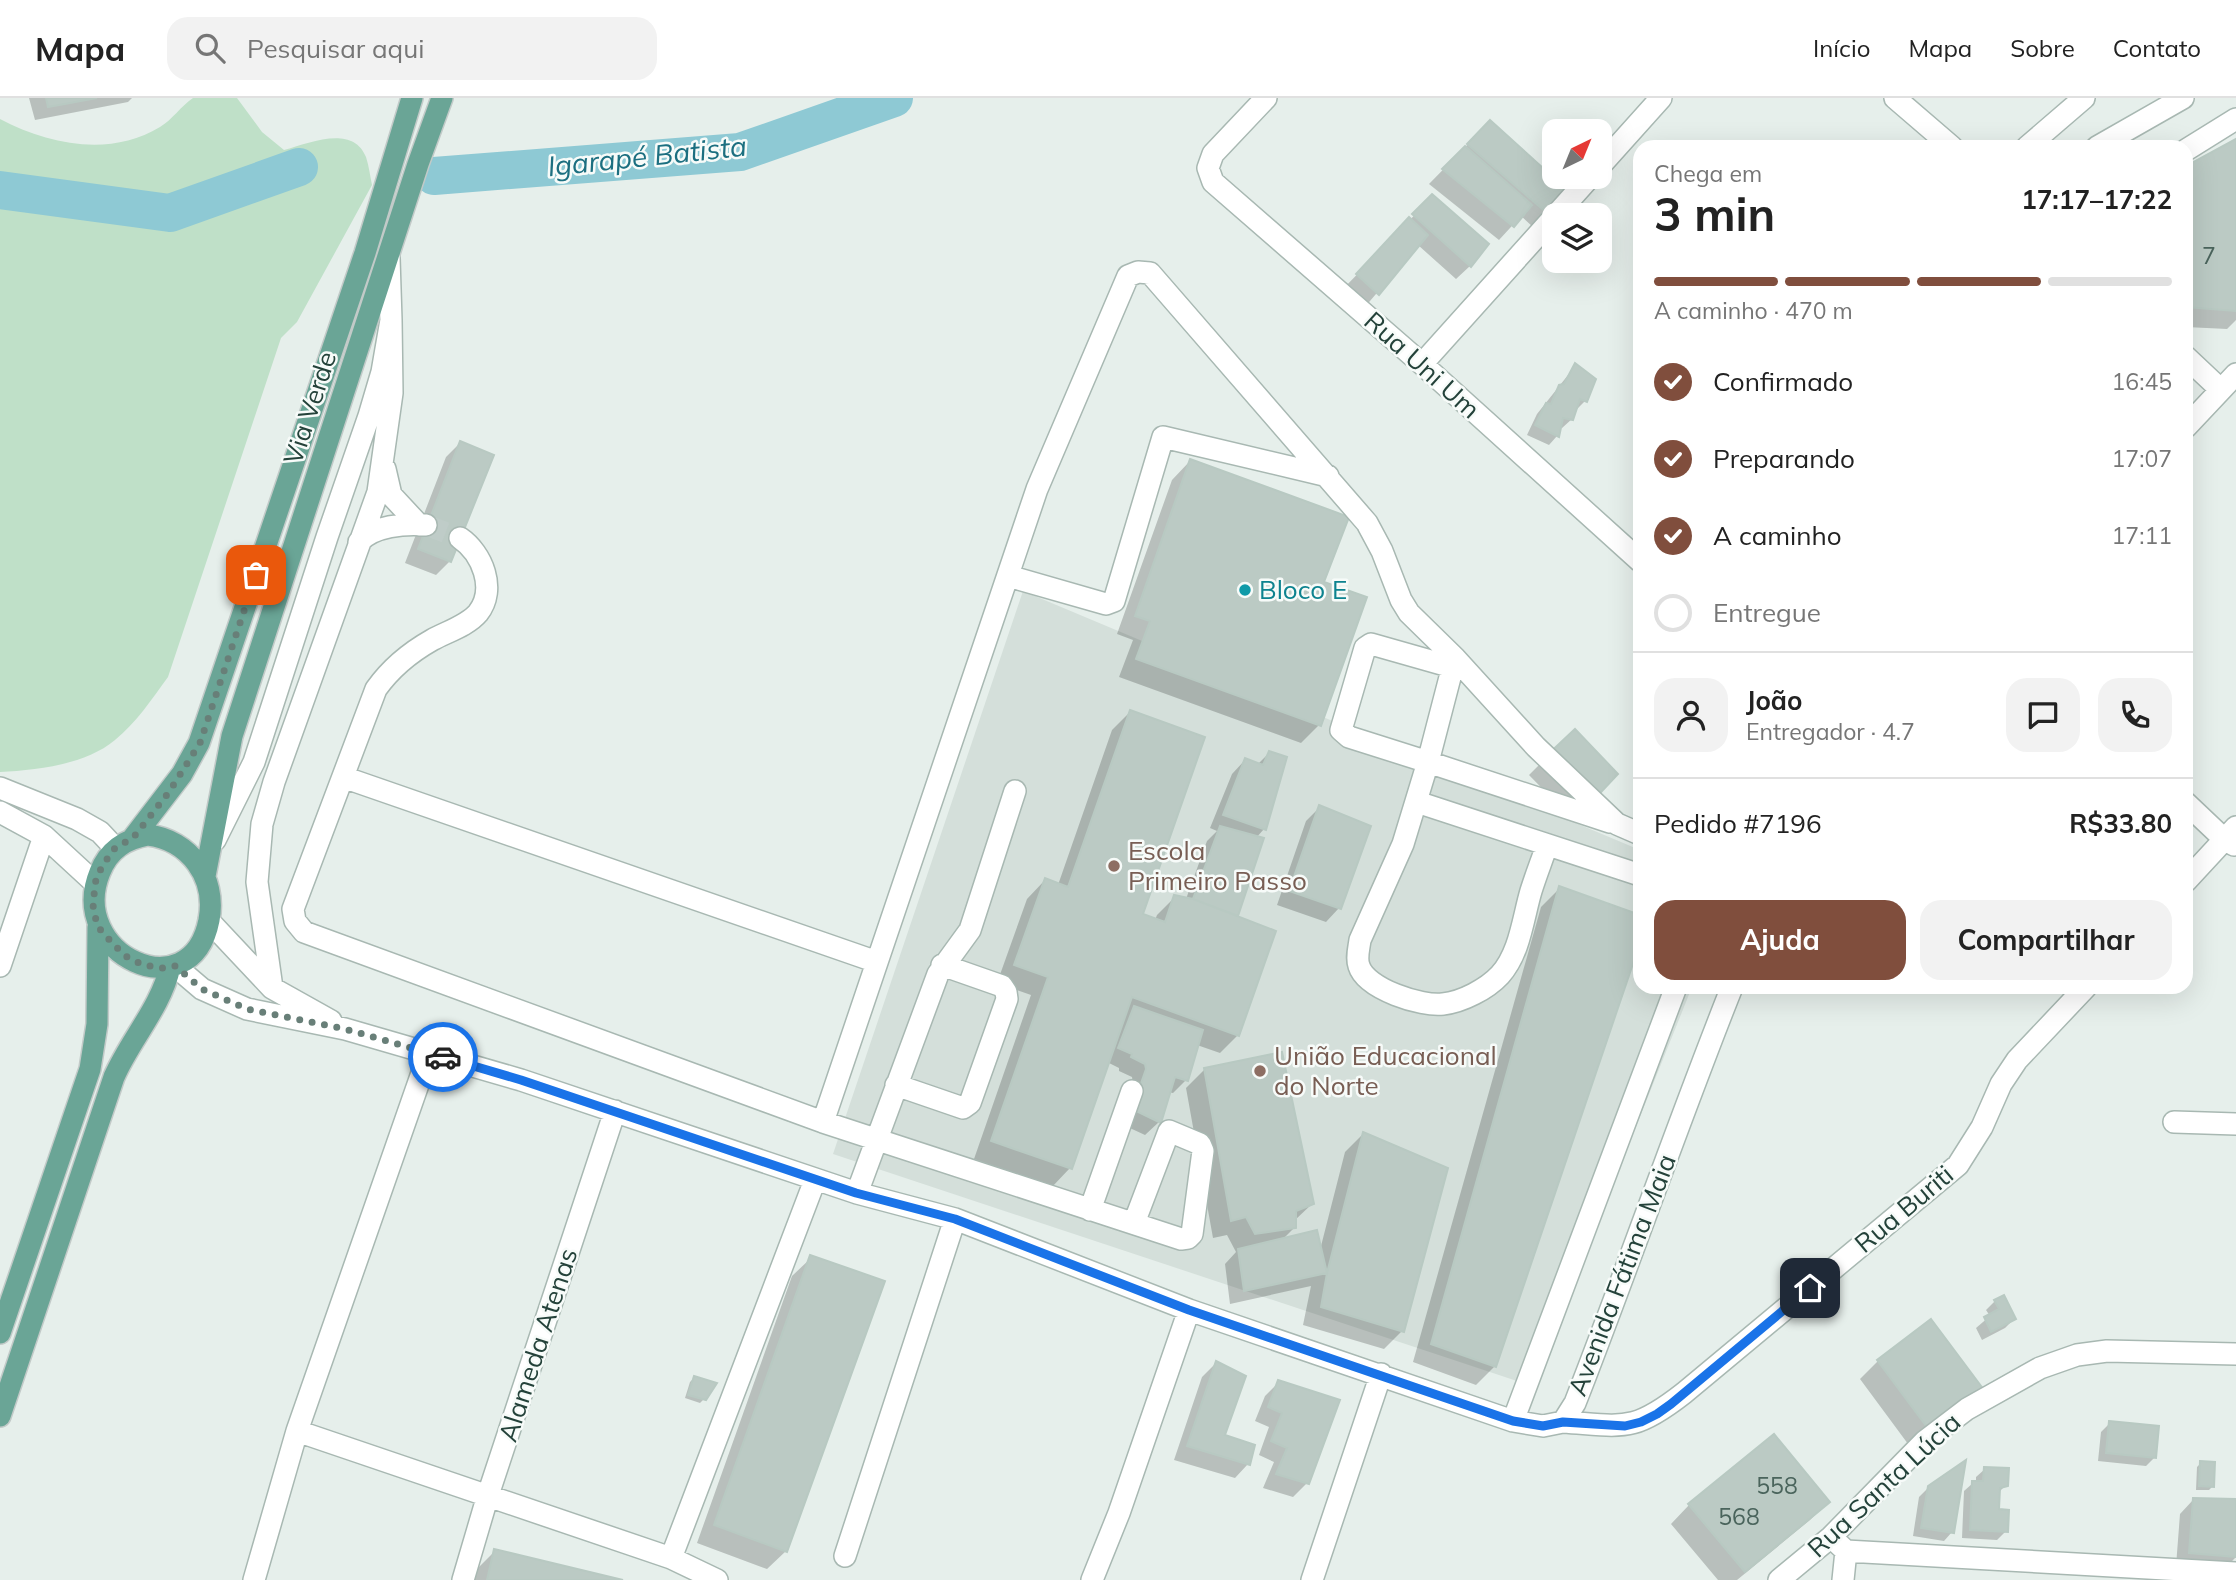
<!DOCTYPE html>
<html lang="pt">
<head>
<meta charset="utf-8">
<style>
  body { margin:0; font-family:Mulish,sans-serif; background:#f2f2f2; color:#222; height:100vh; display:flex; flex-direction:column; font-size:26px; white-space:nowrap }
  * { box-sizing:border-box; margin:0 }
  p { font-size:23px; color:#767676 }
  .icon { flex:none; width:38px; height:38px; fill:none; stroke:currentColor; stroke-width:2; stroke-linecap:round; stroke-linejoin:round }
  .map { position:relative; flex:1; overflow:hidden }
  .sheet { position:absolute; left:1633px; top:42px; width:560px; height:854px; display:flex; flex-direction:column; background:#fff; border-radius:21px; box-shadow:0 7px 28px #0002 }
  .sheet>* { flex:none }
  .needle { width:46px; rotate:43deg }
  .tools { position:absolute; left:1542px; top:21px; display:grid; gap:14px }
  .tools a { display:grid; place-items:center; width:70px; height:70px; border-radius:14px; background:#fff; box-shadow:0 7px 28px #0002; font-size:35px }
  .pin { position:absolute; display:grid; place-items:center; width:60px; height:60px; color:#fff; margin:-30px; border-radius:14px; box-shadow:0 4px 10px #0006 }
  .courier { position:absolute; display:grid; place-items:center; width:70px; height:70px; margin:-35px; border:5px solid #1a73e8; border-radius:50%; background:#fff; color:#222; box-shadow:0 2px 9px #0007 }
  .headline em { font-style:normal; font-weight:700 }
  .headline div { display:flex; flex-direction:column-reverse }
  .headline { display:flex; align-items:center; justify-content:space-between; height:119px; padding:0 21px }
  h1 { font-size:46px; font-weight:700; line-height:52px }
  .bar { display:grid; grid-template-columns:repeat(4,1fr); gap:10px 7px; align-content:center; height:84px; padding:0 21px }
  .bar i { height:9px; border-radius:5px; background:#e0e0e0 }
  .bar .active { background:#804e3d }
  .bar p { grid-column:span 4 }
  .line { display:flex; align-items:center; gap:18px; padding:0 21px; border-top:2px solid #e0e0e0 }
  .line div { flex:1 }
  .round { display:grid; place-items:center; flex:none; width:74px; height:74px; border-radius:21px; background:#f2f2f2 }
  ol { padding:0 21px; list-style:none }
  li { display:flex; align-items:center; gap:21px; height:77px }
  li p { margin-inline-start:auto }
  li .icon { padding:7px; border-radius:50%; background:#804e3d; color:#fff; stroke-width:4 }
  li:last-child { color:#767676 }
  li i { width:38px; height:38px; border:4px solid #e0e0e0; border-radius:50% }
  .action { display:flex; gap:14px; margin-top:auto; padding:14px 21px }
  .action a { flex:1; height:80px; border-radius:21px; background:#804e3d; color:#fff; font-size:28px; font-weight:700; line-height:80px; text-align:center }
  .action a+a { background:#f2f2f2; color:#222 }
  header { display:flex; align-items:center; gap:42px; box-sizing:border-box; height:98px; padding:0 35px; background:#fff; border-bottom:2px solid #e0e0e0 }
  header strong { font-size:33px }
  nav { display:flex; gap:38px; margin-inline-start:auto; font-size:24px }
  .search { width:490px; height:63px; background:#f2f2f2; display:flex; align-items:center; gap:18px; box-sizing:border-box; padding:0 24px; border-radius:21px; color:#767676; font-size:26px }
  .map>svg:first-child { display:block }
  .built { fill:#d4dfda }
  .green { fill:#bfe0c8 }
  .shadow { fill:#0003 }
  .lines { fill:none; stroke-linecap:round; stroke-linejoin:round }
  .river { stroke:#8ec9d4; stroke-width:38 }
  .building { fill:#bbcac4; stroke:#b8c9c2; stroke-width:2 }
  .minor-tunnel { stroke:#bfccc8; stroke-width:21; stroke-dasharray:21 10; stroke-linecap:butt }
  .minor-casing { stroke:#a8b8b2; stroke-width:24 }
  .major-casing { stroke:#c2cac8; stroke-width:24 }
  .minor { stroke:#fff; stroke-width:21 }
  .major { stroke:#6aa596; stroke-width:21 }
  .done { stroke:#687f78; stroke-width:7; stroke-dasharray:0 12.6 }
  .route { stroke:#1a73e8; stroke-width:9 }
  .culture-dot { fill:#0f9aa8; stroke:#f7fbf9; stroke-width:2.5 }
  .education-dot { fill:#8d6e63; stroke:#f7fbf9; stroke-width:2.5 }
  .labels { text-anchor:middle; stroke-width:5; stroke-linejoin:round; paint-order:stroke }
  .number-label { font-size:23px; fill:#4a645c }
  .street-label { font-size:26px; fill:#24423a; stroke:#f7fbf9 }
  .culture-label { font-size:26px; fill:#0d838f; stroke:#f7fbf9; text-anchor:start }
  .education-label { font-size:26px; fill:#785e54; stroke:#f7fbf9; text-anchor:start }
  .water-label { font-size:28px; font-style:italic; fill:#1c6f80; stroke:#f7fbf9 }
</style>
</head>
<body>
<header>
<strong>Mapa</strong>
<div class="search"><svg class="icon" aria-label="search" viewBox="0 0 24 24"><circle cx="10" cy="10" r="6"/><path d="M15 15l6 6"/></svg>Pesquisar aqui</div>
<nav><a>Início</a><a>Mapa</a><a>Sobre</a><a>Contato</a></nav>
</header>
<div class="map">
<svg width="2236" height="1482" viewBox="0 0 2236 1482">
  <rect width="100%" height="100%" fill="#e6efeb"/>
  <path class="built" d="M 1023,493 L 1640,752 L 1640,889 L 1692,889 L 1532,1288 L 833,1056 Z"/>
  <path class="green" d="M 193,0 L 237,0 L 262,34 L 284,52 C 309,45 353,26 366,59 C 369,68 370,78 372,87 L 297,224 L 281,240 L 168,579 C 152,601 136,625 115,642 C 85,667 37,672 0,674 L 0,21 C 49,47 111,59 160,29 C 172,22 181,8 193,0 Z"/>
  <path class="shadow" d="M 29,0 L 132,0 L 128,4 L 35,22 Z
    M 1476,38 L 1564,91 L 1533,129 L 1521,118 L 1499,142 L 1429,86 Z
    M 2236,43 L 2236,222 L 2227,231 L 2186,229 L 2186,70 Z
    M 1433,98 L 1470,168 L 1456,181 L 1418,147 L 1364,210 L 1343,191 Z
    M 1576,267 L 1585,303 L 1576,312 L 1572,321 L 1562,330 L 1559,329 L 1557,338 L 1549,347 L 1527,337 L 1537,316 Z
    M 460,345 L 450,463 L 436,477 L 405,465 L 446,359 Z
    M 1190,363 L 1322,485 L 1319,627 L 1301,645 L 1119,579 L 1133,542 L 1117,536 L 1172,382 Z
    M 1130,614 L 1141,817 L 1155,822 L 1157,817 L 1175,799 L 1186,801 L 1207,743 L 1217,733 L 1210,730 L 1232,676 L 1245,662 L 1257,667 L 1269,655 L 1264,731 L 1256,740 L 1262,742 L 1235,819 L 1238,937 L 1220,955 L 1197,947 L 1186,982 L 1173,995 L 1168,994 L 1159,1024 L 1145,1037 L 1119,1025 L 1133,986 L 1132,979 L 1119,973 L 1119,970 L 1107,964 L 1070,1070 L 1052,1089 L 974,1061 L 1031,897 L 997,885 L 1027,801 L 1045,782 L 1058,787 L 1112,632 Z
    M 1543,663 L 1616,676 L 1572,721 L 1529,677 Z
    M 1320,709 L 1339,810 L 1326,824 L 1277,807 L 1306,723 Z
    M 1560,790 L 1495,1268 L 1476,1287 L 1413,1264 L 1541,809 Z
    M 1204,972 L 1313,1105 L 1294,1123 L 1295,1129 L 1282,1142 L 1320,1152 L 1345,1054 L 1363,1036 L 1402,1233 L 1384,1251 L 1303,1227 L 1311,1188 L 1230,1206 L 1225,1166 L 1236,1154 L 1227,1137 L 1213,1140 L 1186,990 Z
    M 811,1160 L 786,1453 L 767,1471 L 697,1445 L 792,1178 Z
    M 1995,1203 L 2014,1221 L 2005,1230 L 1982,1242 L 1976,1230 L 1990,1218 L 1986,1212 Z
    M 1878,1263 L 1982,1292 L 1911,1350 L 1860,1281 Z
    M 1216,1265 L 1222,1338 L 1248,1366 L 1235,1380 L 1174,1362 L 1202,1279 Z
    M 694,1280 L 704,1301 L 700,1305 L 685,1300 L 690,1284 Z
    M 1279,1284 L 1307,1385 L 1293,1399 L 1263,1390 L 1274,1364 L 1259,1357 L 1269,1329 L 1255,1323 L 1265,1298 Z
    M 2110,1325 L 2155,1359 L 2146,1368 L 2098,1363 L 2101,1334 Z
    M 2201,1365 L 2213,1388 L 2209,1392 L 2196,1392 L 2197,1369 Z
    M 1985,1371 L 2006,1387 L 1998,1395 L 1997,1413 L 2006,1433 L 1997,1442 L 1962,1440 L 1964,1393 L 1973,1385 L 1976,1385 L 1976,1379 Z
    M 1929,1389 L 1952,1434 L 1944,1443 L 1913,1438 L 1919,1399 Z
    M 2193,1402 L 2236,1403 L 2236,1459 L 2223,1472 L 2176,1468 L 2180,1416 Z
    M 1828,1404 L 1810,1422 L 1737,1482 L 1718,1482 L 1671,1426 L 1689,1407 Z
    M 495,1453 L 616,1482 L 474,1482 L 476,1472 Z"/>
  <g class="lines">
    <path class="river" d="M 434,78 L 740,54 L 894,0
      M 0,92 L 170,115 L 299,69"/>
  </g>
  <path class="building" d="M 46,0 L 97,0 L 48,9 Z
    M 1490,22 L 1566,91 L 1548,116 L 1467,46 Z
    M 2236,41 L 2236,213 L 2186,209 L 2186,68 Z
    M 1465,48 L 1532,107 L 1514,129 L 1442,71 Z
    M 1432,96 L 1489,146 L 1471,169 L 1412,116 Z
    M 1409,119 L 1428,137 L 1379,197 L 1356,176 Z
    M 1575,265 L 1596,281 L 1587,304 L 1580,301 L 1573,322 L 1563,320 L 1559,339 L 1535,327 L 1546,305 L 1551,306 L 1559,287 L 1564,286 Z
    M 460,343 L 494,357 L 451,464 L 418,451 Z
    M 1190,361 L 1349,419 L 1324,484 L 1367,499 L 1321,628 L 1136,561 L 1150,523 L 1135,518 Z
    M 1130,612 L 1205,639 L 1143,816 L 1165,824 L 1174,797 L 1193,801 L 1276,833 L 1239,938 L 1132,899 L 1072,1071 L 991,1043 L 1048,879 L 1014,867 L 1045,780 L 1068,789 Z
    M 1575,631 L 1618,676 L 1587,709 L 1542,662 Z
    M 1269,653 L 1287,659 L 1266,732 L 1223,717 L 1245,660 L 1263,667 Z
    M 1319,707 L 1371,728 L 1341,811 L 1289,793 Z
    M 1220,728 L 1264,740 L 1238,818 L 1193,801 Z
    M 1559,788 L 1640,817 L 1640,845 L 1496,1269 L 1431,1246 Z
    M 1134,908 L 1203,932 L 1188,983 L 1175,979 L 1161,1025 L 1132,1011 L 1146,971 L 1145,966 L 1131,959 L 1132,956 L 1118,950 Z
    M 1282,954 L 1314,1106 L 1296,1113 L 1296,1130 L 1255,1136 L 1246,1119 L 1231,1123 L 1204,970 Z
    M 1363,1034 L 1448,1070 L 1404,1234 L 1321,1209 L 1327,1175 Z
    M 1317,1132 L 1327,1175 L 1244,1193 L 1238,1151 Z
    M 810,1157 L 885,1183 L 787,1454 L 714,1427 Z
    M 2004,1197 L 2016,1221 L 1991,1234 L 1984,1219 L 1999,1211 L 1994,1202 Z
    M 1931,1221 L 1984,1292 L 1930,1333 L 1877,1262 Z
    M 1216,1263 L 1246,1278 L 1225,1337 L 1255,1347 L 1250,1367 L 1187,1348 Z
    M 694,1278 L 717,1285 L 706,1302 L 688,1297 Z
    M 1278,1282 L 1340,1302 L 1309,1386 L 1276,1376 L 1287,1350 L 1271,1343 L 1282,1315 L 1268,1309 Z
    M 2109,1323 L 2159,1328 L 2156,1360 L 2106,1355 Z
    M 1774,1336 L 1830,1404 L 1745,1474 L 1688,1406 Z
    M 1966,1362 L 1954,1435 L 1921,1430 L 1928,1388 Z
    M 2200,1363 L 2215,1364 L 2214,1389 L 2199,1388 Z
    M 1984,1369 L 2009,1370 L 2008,1388 L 2000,1390 L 1999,1411 L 2009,1412 L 2008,1434 L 1970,1432 L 1972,1383 L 1983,1383 Z
    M 2193,1400 L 2236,1401 L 2236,1459 L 2189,1455 Z
    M 494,1451 L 623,1482 L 487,1482 Z"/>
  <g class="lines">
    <path class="minor-tunnel" d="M 426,427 L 460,440"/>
    <g class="minor-casing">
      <path id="minor" d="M 1266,0 L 1213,56 L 1208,70 L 1213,84 L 1422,266 L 1640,463
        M 1895,0 L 1952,49
        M 2027,49 L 2084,0
        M 2097,49 L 2183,0
        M 2186,52 L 2236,21
        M 1600,68 L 1661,0
        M 1556,117 L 1590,79
        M 2186,259 L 2220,291
        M 1422,266 L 1554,119
        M 2186,329 L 2236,276
        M 385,371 L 391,397 L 419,427
        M 460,440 C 482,455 497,491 478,515 C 467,528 446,534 432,542 C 409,555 391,570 376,591 L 293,811 L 295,823 L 304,834 L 823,1024 L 1181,1141 L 1188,1140 L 1192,1136 L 1203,1053 L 1200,1046 L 1169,1033 L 1134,1125
        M 359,444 C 373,428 405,425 426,427
        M 1008,478 L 1106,506 L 1114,503 L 1163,339 L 1328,378
        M 1455,560 L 1428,664 L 1610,724
        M 1452,569 L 1371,546 L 1365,550 L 1341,632 L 1349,639 L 1428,664 L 1403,746 L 1360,842 C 1359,850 1356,860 1359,868 C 1366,891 1422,909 1443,906 C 1462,904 1487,891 1500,877 C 1520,855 1523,820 1531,793 C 1536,777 1542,762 1547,747
        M 343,679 L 877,864
        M 0,690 L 77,721 L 100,734 L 115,750
        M 1417,704 L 1640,777
        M 2186,705 L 2224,741 L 2234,747
        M 0,714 L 44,738 L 95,785
        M 215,742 L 254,664 L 327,439 L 369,318 L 382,274 L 391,222 L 389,160
        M 2186,783 L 2236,729
        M 209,823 L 272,890 L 331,923
        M 0,868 L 44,738
        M 175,868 L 202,891 L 247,911 L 345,931 L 521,982 L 857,1095 L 955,1121 L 1189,1212 L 1513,1323 L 1543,1328 L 1563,1324 L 1575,1305 C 1629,1167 1677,1027 1732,889
        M 272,890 L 257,784 L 262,726 L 274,684 L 378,394 L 392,295 L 391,222
        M 896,987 L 963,1010 L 970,1005 L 1007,901 L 1006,894 L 1002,888 L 942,867
        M 823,1024 L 1037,391 L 1128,178 L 1138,174 L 1150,175 L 1367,425 L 1382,453 L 1401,502 L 1409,515 L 1455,560 L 1536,649 L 1617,726 L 1640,736
        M 2174,1024 L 2236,1026
        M 857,1095 L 938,876 L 970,832 L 1015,693
        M 1090,1112 L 1132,993
        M 1513,1323 L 1676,889
        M 1563,1324 C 1624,1328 1633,1335 1684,1295 L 1958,1067 L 1982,1029 L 2001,986 L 2017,962 L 2086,889
        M 297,1333 L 671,1460 L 717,1482
        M 1831,1439 L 1846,1453 L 2236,1475
        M 845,1458 L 955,1121
        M 671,1460 L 815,1082
        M 254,1482 L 297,1333 L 429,955
        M 463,1482 L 488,1397 L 615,1013
        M 1092,1482 L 1119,1415 L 1189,1212
        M 1312,1482 L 1381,1276
        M 1779,1482 L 1831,1439 L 1925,1343 L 1967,1311 L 2040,1270 L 2077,1257 L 2107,1253 L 2236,1256
        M 1843,1482 L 1846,1453"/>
    </g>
    <g class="major-casing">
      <path id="major" d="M 148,737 C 189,742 217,779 209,822 C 191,915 66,856 100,774 C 109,751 126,741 148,737 Z
        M 133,740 L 182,676 L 199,645 L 365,155 L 412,0
        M 205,778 L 232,638 L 418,66 L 442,0
        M 0,1235 L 90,971 L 97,926 L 98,829
        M 0,1318 L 114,979 C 130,942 161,909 170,869"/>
    </g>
    <use href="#minor" class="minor"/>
    <use href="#major" class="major"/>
  </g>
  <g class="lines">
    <path class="done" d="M 256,477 L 200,645 L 169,694 L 133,740 L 115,750 L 102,768 L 95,785 L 93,811 L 98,829 L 114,847 L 127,859 L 143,867 L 162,870 L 175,868 L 202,891 L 247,911 L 345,931 L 443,959"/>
    <path class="route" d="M 443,959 L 521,982 L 856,1095 L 955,1121 L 1189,1212 L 1513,1323 L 1543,1328 L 1563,1324 L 1625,1328 L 1641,1324 L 1657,1316 L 1671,1306 L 1810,1190"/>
  </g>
  <circle class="culture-dot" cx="1245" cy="492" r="7"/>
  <g class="education-dot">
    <circle cx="1114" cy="768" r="7"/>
    <circle cx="1260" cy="973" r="7"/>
  </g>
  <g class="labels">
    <g class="number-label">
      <text x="2209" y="166">7</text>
      <text x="1777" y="1396">558</text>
      <text x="1739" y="1427">568</text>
    </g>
    <g class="street-label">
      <text transform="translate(1422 267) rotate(42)" y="9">Rua Uni Um</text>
      <text transform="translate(310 310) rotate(-72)" y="9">Via Verde</text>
      <text transform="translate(1904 1111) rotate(-40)" y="9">Rua Buriti</text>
      <text transform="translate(1622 1177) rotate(-69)" y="9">Avenida Fátima Maia</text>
      <text transform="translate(538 1247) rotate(-72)" y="9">Alameda Atenas</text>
      <text transform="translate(1884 1387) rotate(-43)" y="9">Rua Santa Lúcia</text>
    </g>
    <g class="culture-label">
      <text x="1259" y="501">Bloco E</text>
    </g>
    <g class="education-label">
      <text x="1128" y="762">Escola<tspan x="1128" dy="30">Primeiro Passo</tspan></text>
      <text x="1274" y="967">União Educacional<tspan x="1274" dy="30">do Norte</tspan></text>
    </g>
    <g class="water-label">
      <text transform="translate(647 58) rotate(-6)" y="10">Igarapé Batista</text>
    </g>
  </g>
</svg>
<div class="tools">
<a><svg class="needle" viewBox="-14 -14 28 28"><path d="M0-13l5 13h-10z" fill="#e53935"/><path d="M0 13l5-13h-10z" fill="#767676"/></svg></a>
<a><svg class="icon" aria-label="layers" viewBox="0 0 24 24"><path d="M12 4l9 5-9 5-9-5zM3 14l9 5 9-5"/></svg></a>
</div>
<div class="pin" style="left:256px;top:477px;background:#ea580c"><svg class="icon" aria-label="bag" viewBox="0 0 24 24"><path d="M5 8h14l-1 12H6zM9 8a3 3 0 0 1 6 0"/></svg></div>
<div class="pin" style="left:1810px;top:1190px;background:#1f2937"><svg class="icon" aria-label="home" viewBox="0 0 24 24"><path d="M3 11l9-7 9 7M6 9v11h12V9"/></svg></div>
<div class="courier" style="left:443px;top:959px"><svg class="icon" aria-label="car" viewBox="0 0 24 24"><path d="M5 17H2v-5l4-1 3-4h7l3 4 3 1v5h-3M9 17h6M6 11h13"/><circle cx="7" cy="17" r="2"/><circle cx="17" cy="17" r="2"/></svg></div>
<section class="sheet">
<div class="headline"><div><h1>3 min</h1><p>Chega em</p></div><em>17:17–17:22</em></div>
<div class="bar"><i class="active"></i><i class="active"></i><i class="active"></i><i></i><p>A caminho · 470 m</p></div>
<ol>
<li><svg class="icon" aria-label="check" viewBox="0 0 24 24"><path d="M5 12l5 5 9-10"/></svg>Confirmado<p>16:45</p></li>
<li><svg class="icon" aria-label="check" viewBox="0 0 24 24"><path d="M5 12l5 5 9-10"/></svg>Preparando<p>17:07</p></li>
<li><svg class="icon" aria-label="check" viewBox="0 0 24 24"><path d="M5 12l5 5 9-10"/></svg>A caminho<p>17:11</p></li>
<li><i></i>Entregue</li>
</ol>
<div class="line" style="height:126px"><a class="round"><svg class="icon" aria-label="person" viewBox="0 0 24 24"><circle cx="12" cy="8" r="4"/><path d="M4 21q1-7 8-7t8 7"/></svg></a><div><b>João</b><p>Entregador · 4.7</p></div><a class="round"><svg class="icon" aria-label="chat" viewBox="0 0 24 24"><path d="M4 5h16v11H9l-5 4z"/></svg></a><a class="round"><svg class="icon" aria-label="phone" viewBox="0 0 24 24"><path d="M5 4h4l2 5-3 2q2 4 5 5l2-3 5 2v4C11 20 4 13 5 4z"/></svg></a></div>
<div class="line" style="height:91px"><div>Pedido #7196</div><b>R$33.80</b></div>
<div class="action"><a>Ajuda</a><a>Compartilhar</a></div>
</section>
</div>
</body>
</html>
